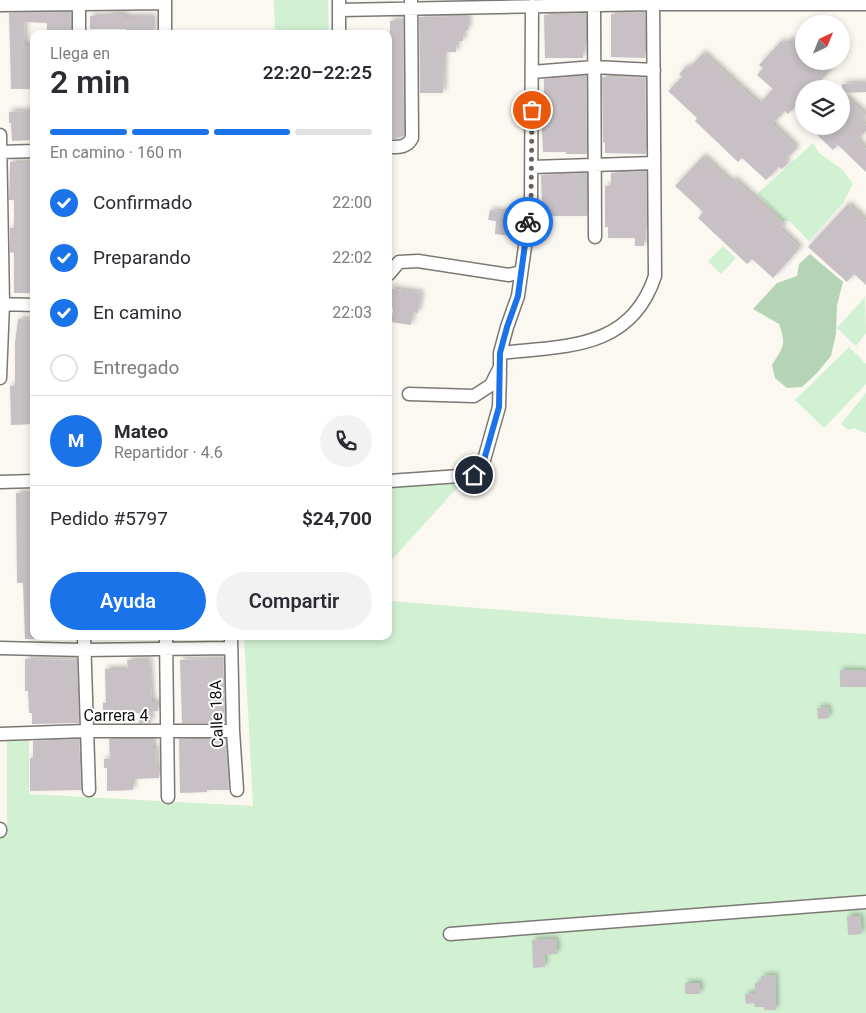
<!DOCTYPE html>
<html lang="es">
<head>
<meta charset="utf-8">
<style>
  body { margin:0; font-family:Roboto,sans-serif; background:#f2f2f3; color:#2b2b33; height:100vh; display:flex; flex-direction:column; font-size:19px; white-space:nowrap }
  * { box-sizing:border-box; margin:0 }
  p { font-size:16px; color:#7c7c81 }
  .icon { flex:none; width:28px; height:28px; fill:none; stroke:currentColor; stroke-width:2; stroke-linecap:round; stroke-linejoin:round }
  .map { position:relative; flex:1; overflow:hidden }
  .details { position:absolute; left:30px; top:30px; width:362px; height:610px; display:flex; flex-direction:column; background:#fff; border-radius:10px; box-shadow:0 2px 8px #0003 }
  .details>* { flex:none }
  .needle { width:32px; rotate:43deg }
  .tools { position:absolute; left:795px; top:15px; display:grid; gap:10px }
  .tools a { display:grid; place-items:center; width:55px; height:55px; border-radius:50%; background:#fff; box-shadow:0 2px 8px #0003; font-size:25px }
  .pin { position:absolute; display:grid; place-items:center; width:42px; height:42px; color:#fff; margin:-21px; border:2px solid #fff; border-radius:50%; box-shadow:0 1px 5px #0007 }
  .courier { position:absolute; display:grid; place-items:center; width:50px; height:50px; margin:-25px; border:4px solid #1a73e8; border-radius:50%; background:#fff; color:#222; box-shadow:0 1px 6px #0007 }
  .overview em { font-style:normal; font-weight:600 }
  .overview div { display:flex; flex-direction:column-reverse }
  .overview { display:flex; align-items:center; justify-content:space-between; height:85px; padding:0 20px }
  h1 { font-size:32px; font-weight:600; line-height:38px }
  .bar { display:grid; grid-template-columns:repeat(4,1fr); gap:8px 5px; align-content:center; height:60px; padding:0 20px }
  .bar i { height:6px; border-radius:4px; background:#e1e1e2 }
  .bar .on { background:#1a73e8 }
  .bar p { grid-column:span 4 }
  .line { display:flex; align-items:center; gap:12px; padding:0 20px; border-top:1px solid #e1e1e2 }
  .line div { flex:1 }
  .round { display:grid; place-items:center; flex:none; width:52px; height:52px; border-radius:26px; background:#f2f2f3 }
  ol { padding:0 20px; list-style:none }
  li { display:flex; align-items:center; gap:15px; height:55px }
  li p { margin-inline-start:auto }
  li .icon { padding:5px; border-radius:50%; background:#1a73e8; color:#fff; stroke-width:4 }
  li:last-child { color:#7c7c81 }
  li i { width:28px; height:28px; border:2px solid #e1e1e2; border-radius:50% }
  .cta { display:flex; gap:10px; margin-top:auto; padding:10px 20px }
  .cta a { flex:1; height:58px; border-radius:30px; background:#1a73e8; color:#fff; font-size:20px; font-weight:600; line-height:58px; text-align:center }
  .cta a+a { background:#f2f2f3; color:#2b2b33 }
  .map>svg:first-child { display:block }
  .green { fill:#d2f1d3 }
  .forest { fill:#b5d4b5 }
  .building { fill:#c7c1c5; filter:url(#shadow) }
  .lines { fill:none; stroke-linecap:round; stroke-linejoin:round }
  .minor-casing { stroke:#7b7873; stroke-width:15 }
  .minor { stroke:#fff; stroke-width:12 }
  .done { stroke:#65625f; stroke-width:5; stroke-dasharray:0 9 }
  .route { stroke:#1a73e8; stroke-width:6 }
  .labels { text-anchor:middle; stroke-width:4; stroke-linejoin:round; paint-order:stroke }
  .street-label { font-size:16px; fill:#141211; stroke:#fff }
</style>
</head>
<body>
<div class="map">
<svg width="866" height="1013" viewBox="0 0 866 1013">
  <defs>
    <filter id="shadow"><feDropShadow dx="3" dy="-3" stdDeviation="2.5" flood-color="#0004"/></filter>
  </defs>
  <rect width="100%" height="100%" fill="#fbf7f1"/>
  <path class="green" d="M 274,0 L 328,0 L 329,34 L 275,34 Z
    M 813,143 L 819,153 L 843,170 L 853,184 L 843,203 L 809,241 L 789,221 L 783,221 L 757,194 Z
    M 723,246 L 736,258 L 721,274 L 708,261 Z
    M 865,297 L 866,333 L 856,346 L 837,328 Z
    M 849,347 L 866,364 L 866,384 L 824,428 L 795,400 Z
    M 866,393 L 866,433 L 854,428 L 848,430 L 841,424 Z
    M 465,479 L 389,563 L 389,484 Z
    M 389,601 L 630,620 L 866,634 L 866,1013 L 0,1013 L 0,837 L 7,837 L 7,739 L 29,739 L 29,794 L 253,806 L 244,636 L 389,636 Z"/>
  <path class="forest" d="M 810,254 L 843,282 L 837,305 L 836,334 L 831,356 L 816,374 L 802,387 L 787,388 L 775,378 L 772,365 C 783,346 787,346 779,324 L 753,309 L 777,283 L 797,276 L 799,264 Z"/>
  <path class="building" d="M 70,12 L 71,34 L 47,34 L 47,23 L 24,22 L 25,45 L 34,45 L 34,89 L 11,89 L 9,13 Z
    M 109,14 L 125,14 L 125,17 L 153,17 L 153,34 L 125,34 L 126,29 L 90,29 L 90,16 L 109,16 Z
    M 611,14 L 645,14 L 645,58 L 611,57 Z
    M 544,15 L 586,15 L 586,46 L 583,46 L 583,58 L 545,58 Z
    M 457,16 L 468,16 L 468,30 L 464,30 L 463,41 L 457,41 L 456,52 L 444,52 L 443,93 L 420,93 L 419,17 Z
    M 390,21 L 403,21 L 404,136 L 395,139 L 389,139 Z
    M 790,39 L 804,52 L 804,61 L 824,61 L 832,68 L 813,89 L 804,89 L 804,98 L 788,114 L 785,111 L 772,124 L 797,148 L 785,160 L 788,163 L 782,169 L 779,167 L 766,180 L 742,158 L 738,162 L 695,121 L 697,118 L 668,91 L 682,77 L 679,74 L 687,66 L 689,68 L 703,53 L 759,104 L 773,89 L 757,75 L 763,68 L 759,65 L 781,41 L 785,44 Z
    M 573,77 L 586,77 L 587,154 L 566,154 L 566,152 L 543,152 L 541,111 L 541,100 L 544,100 L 544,79 Z
    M 602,77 L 645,78 L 646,154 L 605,153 L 605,143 L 603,142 Z
    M 866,83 L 866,92 L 842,93 L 866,115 L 861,121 L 866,125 L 866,131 L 857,140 L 866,149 L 866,172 L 838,145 L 833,150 L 816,134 L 823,126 L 841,126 L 842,84 Z
    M 34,111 L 34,140 L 12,141 L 11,123 L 9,123 L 9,112 Z
    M 703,156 L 731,182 L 734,179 L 784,225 L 780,229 L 800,248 L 773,278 L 752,259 L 747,264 L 698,218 L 703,212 L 675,186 Z
    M 10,162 L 34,162 L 34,293 L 14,293 L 14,253 L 10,252 L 10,228 L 14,228 L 14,200 L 9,200 Z
    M 646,171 L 647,227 L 644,227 L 644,246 L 635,246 L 635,238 L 608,238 L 608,227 L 605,227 L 605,186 L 611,186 L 611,173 Z
    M 587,173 L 587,216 L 544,216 L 544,205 L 542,205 L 541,175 Z
    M 848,204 L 866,221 L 866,285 L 854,274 L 847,282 L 808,247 Z
    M 490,210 L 521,214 L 519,229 L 512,228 L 511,236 L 495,234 L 496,221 L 488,220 Z
    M 389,288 L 421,293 L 418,313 L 413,312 L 411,325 L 391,322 L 393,309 L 389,308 Z
    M 18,319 L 34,320 L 34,424 L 11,425 L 10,386 L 15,386 L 15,343 Z
    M 16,493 L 34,493 L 34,639 L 25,639 L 23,583 L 17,583 Z
    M 25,659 L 77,660 L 79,723 L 32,724 L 32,713 L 29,713 L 28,691 L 25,691 Z
    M 212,659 L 223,659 L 225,723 L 182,723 L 180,660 Z
    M 127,660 L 149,660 L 152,702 L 158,702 L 158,711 L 150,711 L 151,723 L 139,723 L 139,713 L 103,714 L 103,703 L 106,703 L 105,669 L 128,669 Z
    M 840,670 L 866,671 L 866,687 L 840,687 Z
    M 828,707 L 829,718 L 818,719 L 817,708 Z
    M 79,739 L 81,790 L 30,791 L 30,758 L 33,758 L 33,741 Z
    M 109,739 L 153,739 L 153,748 L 156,748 L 157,769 L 159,769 L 159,778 L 133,779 L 133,790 L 107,791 L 107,768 L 104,768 L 104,759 L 110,759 Z
    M 179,739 L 225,739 L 229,790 L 207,790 L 207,792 L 180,793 Z
    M 847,916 L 860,916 L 862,934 L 848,935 Z
    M 556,939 L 557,954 L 544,955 L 545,967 L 533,968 L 532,940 Z
    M 775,975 L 776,1010 L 764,1010 L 764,1007 L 755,1007 L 754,1003 L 746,1004 L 745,994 L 755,993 L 755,983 L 761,983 L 761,976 Z
    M 685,983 L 700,983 L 700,994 L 685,994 Z"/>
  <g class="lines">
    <g class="minor-casing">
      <path id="minor" d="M 165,0 L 165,34
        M 339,0 L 339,34
        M 79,4 L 79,34
        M 0,5 L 165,3
        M 594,5 L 595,237
        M 339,10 L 653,4 L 866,4
        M 532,72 L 594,67 L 654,70
        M 0,135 L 3,304 L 0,378
        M 389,147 C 398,147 407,148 412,138 L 411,0
        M 0,152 L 34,151
        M 532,167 L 654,163
        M 389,274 L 399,262 L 418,261 L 509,275 L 521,272
        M 0,304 L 34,305
        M 500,353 C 565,346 631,350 655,276 L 653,0
        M 409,394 L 474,396 L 491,385 L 500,367 L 500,353 L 507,327 L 518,296 L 531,204 L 532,6
        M 389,481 L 474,475 L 482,467 L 499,407 L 500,371
        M 0,482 L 34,481
        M 84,636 L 89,790
        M 166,636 L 168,797
        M 231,636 L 233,731 L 237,790
        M 0,648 L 84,650 L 230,648
        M 0,734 L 86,731 L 233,731
        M 0,829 L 0,831
        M 450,934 L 866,902"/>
    </g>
    <use href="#minor" class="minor"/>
  </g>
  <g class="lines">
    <path class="done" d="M 528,222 L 531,204 L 532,110"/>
    <path class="route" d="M 474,475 L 482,467 L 499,407 L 500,353 L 507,327 L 518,296 L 528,222"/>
  </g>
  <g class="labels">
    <g class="street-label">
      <text transform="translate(216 714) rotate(-92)" y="6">Calle 18A</text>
      <text x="116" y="721">Carrera 4</text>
    </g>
  </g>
</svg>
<div class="tools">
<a><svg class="needle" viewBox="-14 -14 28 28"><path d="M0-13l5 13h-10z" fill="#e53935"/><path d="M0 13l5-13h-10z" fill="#7c7c81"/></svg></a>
<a><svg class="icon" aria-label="layers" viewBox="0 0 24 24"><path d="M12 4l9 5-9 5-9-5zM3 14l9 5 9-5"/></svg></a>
</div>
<div class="pin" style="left:532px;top:110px;background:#ea580c"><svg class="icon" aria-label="bag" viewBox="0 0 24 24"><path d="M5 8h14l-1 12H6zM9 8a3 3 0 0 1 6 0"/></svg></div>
<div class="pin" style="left:474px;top:475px;background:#1f2937"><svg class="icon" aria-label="home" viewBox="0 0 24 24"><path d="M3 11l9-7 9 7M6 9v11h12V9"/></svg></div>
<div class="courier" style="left:528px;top:222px"><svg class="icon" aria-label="bike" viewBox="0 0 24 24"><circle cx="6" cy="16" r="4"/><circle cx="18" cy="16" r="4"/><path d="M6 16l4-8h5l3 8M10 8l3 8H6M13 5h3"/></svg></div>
<section class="details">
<div class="overview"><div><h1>2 min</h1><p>Llega en</p></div><em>22:20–22:25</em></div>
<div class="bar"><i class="on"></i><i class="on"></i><i class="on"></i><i></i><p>En camino · 160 m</p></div>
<ol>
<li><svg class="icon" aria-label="check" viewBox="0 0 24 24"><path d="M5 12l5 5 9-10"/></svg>Confirmado<p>22:00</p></li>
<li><svg class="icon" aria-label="check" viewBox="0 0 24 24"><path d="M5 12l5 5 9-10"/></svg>Preparando<p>22:02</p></li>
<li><svg class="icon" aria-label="check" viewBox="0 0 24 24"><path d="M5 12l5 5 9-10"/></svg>En camino<p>22:03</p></li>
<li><i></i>Entregado</li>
</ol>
<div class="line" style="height:90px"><b class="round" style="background:#1a73e8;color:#fff">M</b><div><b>Mateo</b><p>Repartidor · 4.6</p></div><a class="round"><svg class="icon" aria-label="phone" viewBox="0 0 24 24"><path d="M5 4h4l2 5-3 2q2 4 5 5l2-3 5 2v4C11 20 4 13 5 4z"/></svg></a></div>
<div class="line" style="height:65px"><div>Pedido #5797</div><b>$24,700</b></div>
<div class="cta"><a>Ayuda</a><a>Compartir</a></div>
</section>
</div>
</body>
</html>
